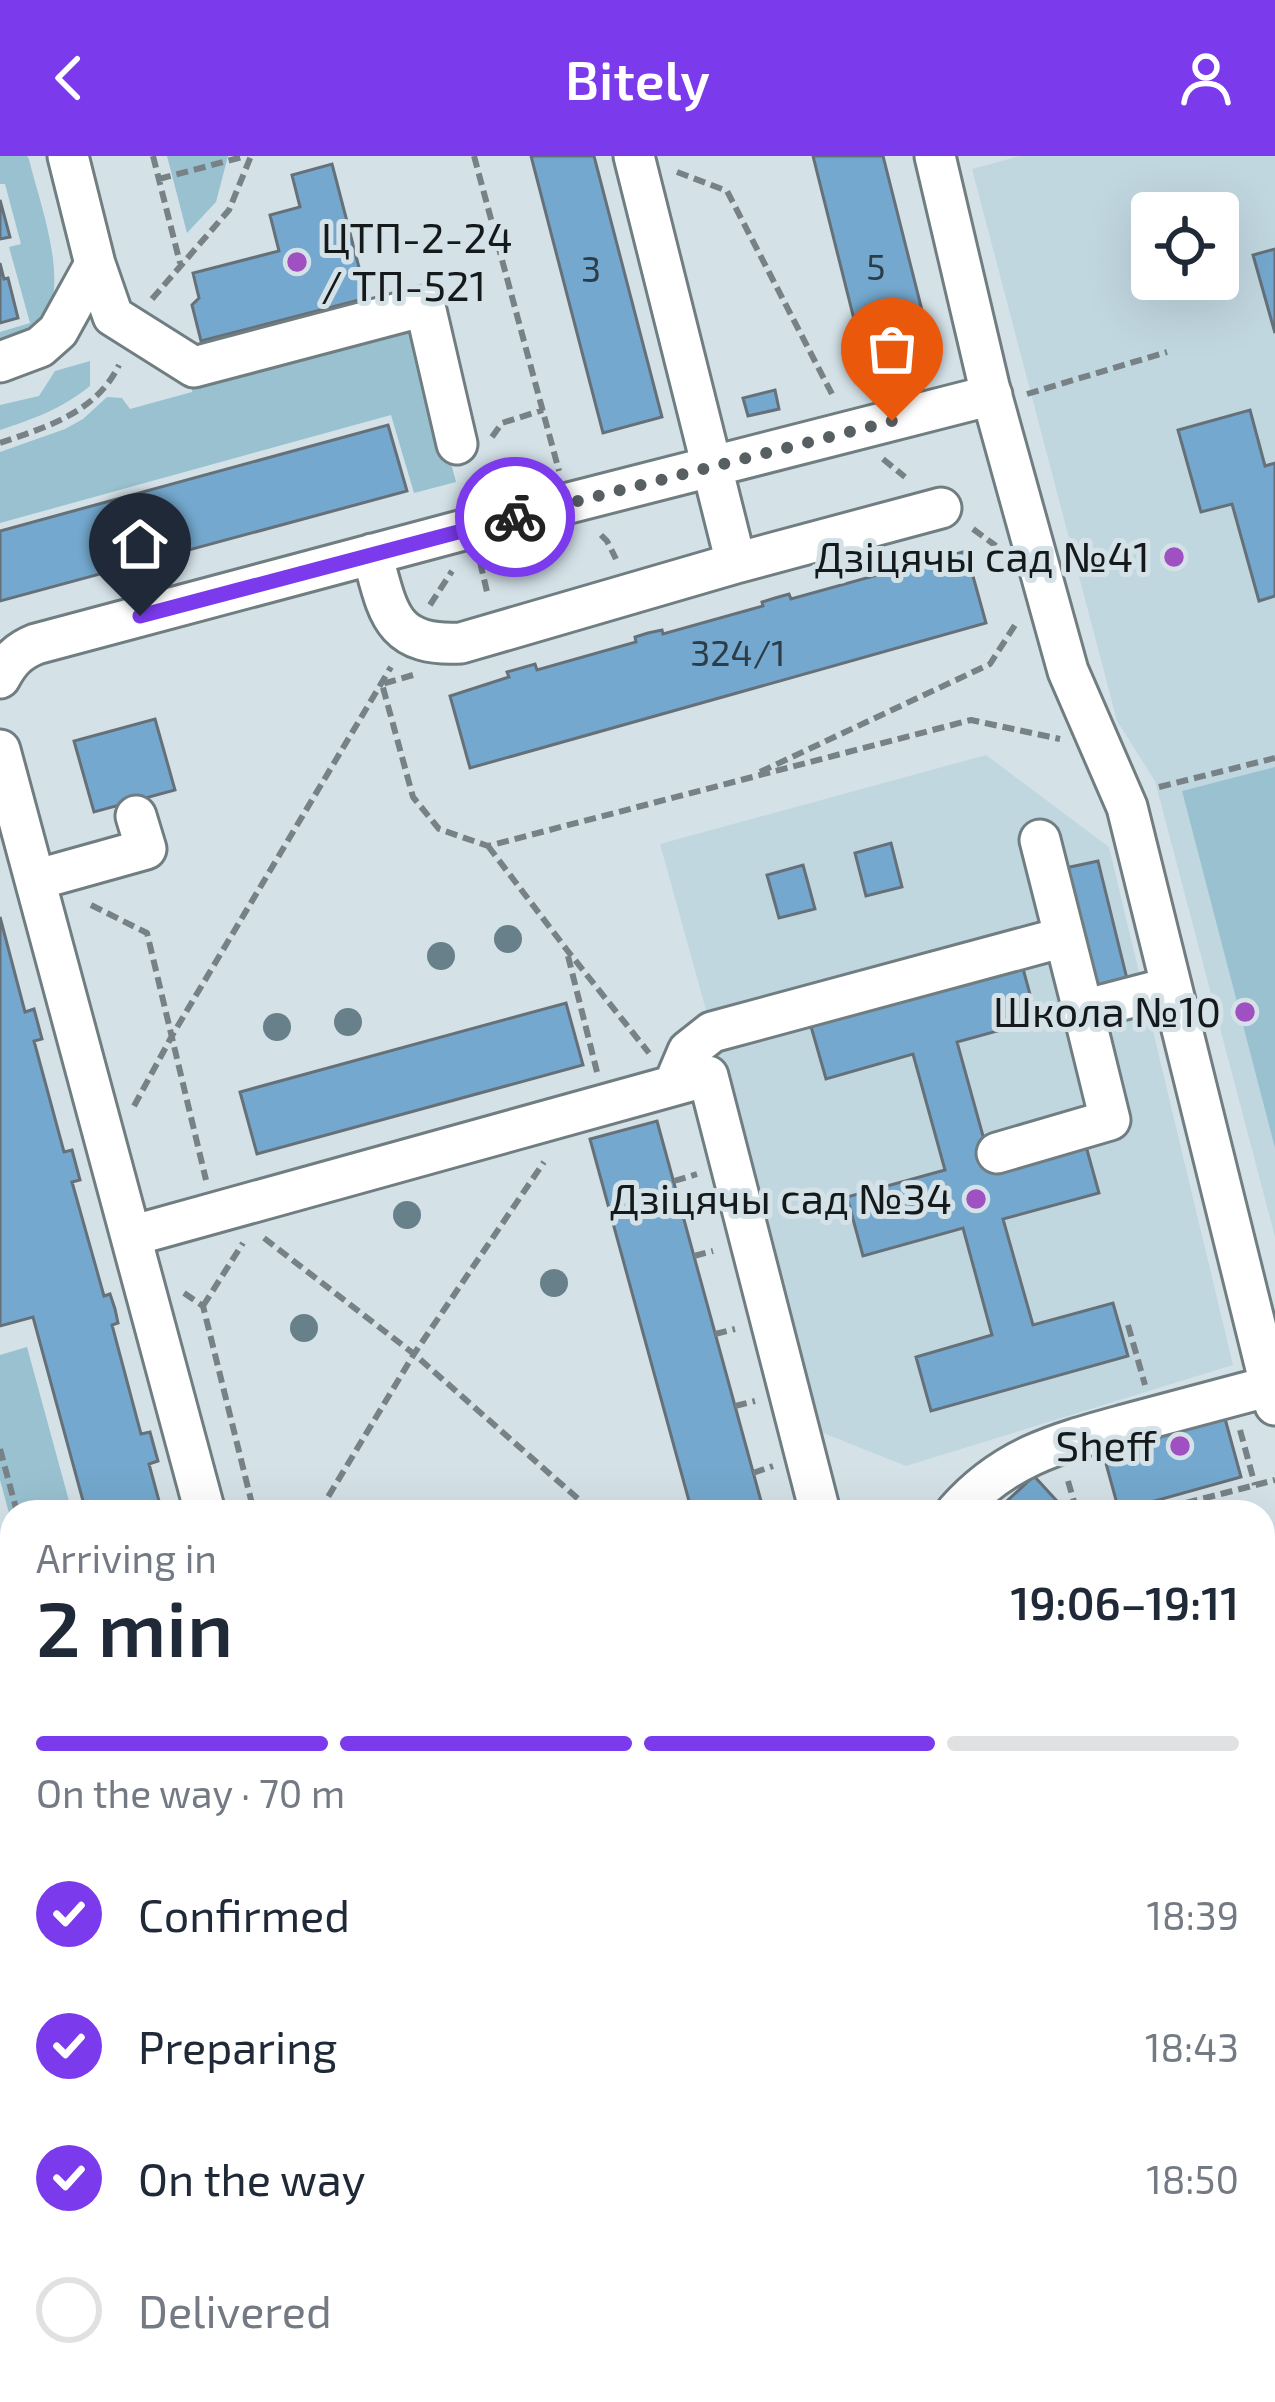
<!DOCTYPE html>
<html lang="en">
<head>
<meta charset="utf-8">
<style>
  body { margin:0; font-family:"Exo 2",sans-serif; background:#f6f6f7; color:#1f2937; height:100vh; display:flex; flex-direction:column; font-size:45px; white-space:nowrap }
  * { box-sizing:border-box; margin:0 }
  p { font-size:39px; color:#747a83 }
  .icon { flex:none; width:66px; height:66px; fill:none; stroke:currentColor; stroke-width:2; stroke-linecap:round; stroke-linejoin:round }
  .map { position:relative; flex:1; overflow:hidden }
  .details { position:absolute; left:0px; top:1344px; width:1275px; height:903px; display:flex; flex-direction:column; background:#fff; border-radius:36px 36px 0 0; box-shadow:0 12px 48px #0002 }
  .details>* { flex:none }
  .fabs { position:absolute; left:1131px; top:36px; display:grid; gap:24px }
  .fabs a { display:grid; place-items:center; width:108px; height:108px; border-radius:12px; background:#fff; box-shadow:0 12px 48px #0002; font-size:60px }
  .pin { position:absolute; display:grid; place-items:center; width:102px; height:102px; color:#fff; margin:-123px -51px; border-radius:50% 50% 50% 0; rotate:-45deg; box-shadow:0 0 12px #0007 }
  .pin .icon { rotate:45deg }
  .courier { position:absolute; display:grid; place-items:center; width:120px; height:120px; margin:-60px; border:9px solid #7c3aed; border-radius:50%; background:#fff; color:#222; box-shadow:0 3px 15px #0007 }
  .head em { font-style:normal; font-weight:600 }
  .head div { display:flex; flex-direction:column-reverse }
  .head { display:flex; align-items:center; justify-content:space-between; height:204px; padding:0 36px }
  h1 { font-size:78px; font-weight:600; line-height:90px }
  .bar { display:grid; grid-template-columns:repeat(4,1fr); gap:18px 12px; align-content:center; height:144px; padding:0 36px }
  .bar i { height:15px; border-radius:9px; background:#e0e1e3 }
  .bar .on { background:#7c3aed }
  .bar p { grid-column:span 4 }
  ol { padding:0 36px; list-style:none }
  li { display:flex; align-items:center; gap:36px; height:132px }
  li p { margin-inline-start:auto }
  li .icon { padding:12px; border-radius:50%; background:#7c3aed; color:#fff; stroke-width:4 }
  li:last-child { color:#747a83 }
  li i { width:66px; height:66px; border:6px solid #e0e1e3; border-radius:50% }
  header { display:flex; justify-content:space-between; align-items:center; height:156px; padding:0 36px; background:#7c3aed; color:#fff; font-size:54px; font-weight:600 }
  .map>svg:first-child { display:block }
  .built { fill:#c1d7e0; fill-rule:evenodd }
  .green { fill:#99c1d0 }
  .forest { fill:#6eb4cc }
  .building { fill:#74a8ce; stroke:#667078; stroke-width:3 }
  .lines { fill:none; stroke-linecap:round; stroke-linejoin:round }
  .minor-casing { stroke:#707d81; stroke-width:45 }
  .major-casing { stroke:#33858d; stroke-width:54 }
  .path { stroke:#788286; stroke-width:6; stroke-dasharray:12 6; stroke-linecap:butt }
  .minor { stroke:#fff; stroke-width:39 }
  .major { stroke:#8fd9e0; stroke-width:48 }
  .tree { fill:#678089 }
  .done { stroke:#575f63; stroke-width:12; stroke-dasharray:0 21.6 }
  .route { stroke:#7c3aed; stroke-width:15 }
  .poi-dot { fill:#9f51c2; stroke:#d4e2e8; stroke-width:4.5 }
  .labels { text-anchor:middle; stroke-width:10; stroke-linejoin:round; paint-order:stroke }
  .number-label { font-size:36px; fill:#2c3d48 }
  .poi-label { font-size:42px; fill:#14191b; stroke:#d4e2e8; text-anchor:end }
</style>
</head>
<body>
<header><svg class="icon" aria-label="back" viewBox="0 0 24 24"><path d="M15 5l-7 7 7 7"/></svg>Bitely<svg class="icon" aria-label="person" viewBox="0 0 24 24"><circle cx="12" cy="8" r="4"/><path d="M4 21q1-7 8-7t8 7"/></svg></header>
<div class="map">
<svg width="1275" height="2246" viewBox="0 0 1275 2246">
  <rect width="100%" height="100%" fill="#d4e2e8"/>
  <path class="built" d="M 1020,0 L 1275,0 L 1275,1081 L 1155,625 L 1117,565 L 972,13 ZM 1152,57 L 1218,57 L 1218,123 L 1152,123 Z
    M 986,599 L 1109,691 L 1233,1209 L 906,1310 L 823,1277 L 660,688 Z"/>
  <path class="green" d="M 0,0 L 27,0 L 29,3 C 39,47 77,141 35,175 C 25,183 11,186 0,191 L 0,176 L 30,167 L 9,91 L 21,88 L 5,28 L 0,28 Z
    M 167,0 L 228,0 L 216,46 L 187,77 Z
    M 414,167 L 456,326 L 414,337 L 391,259 L 0,367 L 0,296 L 65,273 L 83,263 L 107,241 L 122,242 L 130,253 L 192,236 L 191,225 Z
    M 90,205 L 90,230 C 63,252 34,263 0,274 L 0,249 L 39,240 L 55,215 Z
    M 1275,611 L 1275,992 L 1182,635 Z
    M 27,1191 L 72,1356 L 12,1356 L 12,1368 L 0,1324 L 0,1199 Z
    M 4,1384 L 12,1413 L 12,1490 L 2,1493 L 0,1385 Z
    M 86,2235 L 132,2235 L 149,2246 L 81,2246 Z
    M 967,2235 L 1198,2235 L 1158,2246 L 970,2246 Z"/>
  <path class="forest" d="M 1263,1863 L 1275,1911 L 1275,2083 L 1263,2086 Z
    M 344,2235 L 455,2235 L 416,2246 L 347,2246 Z"/>
  <path class="building" d="M 531,0 L 594,0 L 662,261 L 603,277 Z
    M 813,0 L 883,0 L 932,194 L 866,211 Z
    M 332,8 L 367,142 L 201,185 L 192,149 L 199,142 L 193,117 L 279,95 L 270,59 L 300,51 L 292,19 Z
    M 0,44 L 10,81 L 0,83 Z
    M 1275,93 L 1275,177 L 1253,99 Z
    M 0,107 L 4,123 L 8,122 L 18,162 L 0,167 Z
    M 775,234 L 779,253 L 748,260 L 743,242 Z
    M 1250,254 L 1265,310 L 1275,307 L 1275,440 L 1259,445 L 1232,348 L 1201,356 L 1178,274 Z
    M 388,269 L 407,335 L 0,445 L 0,375 Z
    M 966,395 L 986,467 L 470,612 L 450,540 L 509,521 L 507,516 L 535,508 L 537,514 L 636,486 L 635,481 L 648,477 L 662,474 L 663,478 L 763,450 L 762,446 L 775,442 L 789,438 L 791,443 L 881,418 L 880,413 L 893,409 L 907,405 L 909,411 Z
    M 155,563 L 175,634 L 94,656 L 74,585 Z
    M 891,687 L 902,731 L 866,740 L 855,697 Z
    M 1098,705 L 1127,823 L 1090,832 L 1061,713 Z
    M 803,709 L 815,753 L 779,762 L 767,719 Z
    M 0,761 L 25,856 L 34,853 L 42,883 L 34,885 L 64,996 L 72,994 L 80,1024 L 72,1026 L 104,1140 L 110,1138 L 115,1153 L 118,1167 L 112,1169 L 141,1278 L 150,1276 L 158,1305 L 149,1308 L 162,1356 L 86,1356 L 33,1161 L 0,1170 Z
    M 1022,809 L 1037,864 L 957,886 L 991,1009 L 1084,983 L 1099,1037 L 1003,1063 L 1033,1169 L 1113,1147 L 1128,1200 L 931,1255 L 916,1201 L 992,1179 L 963,1072 L 863,1100 L 847,1041 L 945,1014 L 913,898 L 826,923 L 810,867 Z
    M 566,847 L 583,909 L 257,998 L 240,936 Z
    M 657,965 L 735,1250 L 764,1356 L 692,1356 L 590,983 Z
    M 1224,1259 L 1241,1321 L 1119,1355 L 1102,1293 Z
    M 1034,1320 L 1067,1356 L 995,1356 Z
    M 1263,1459 L 1275,1504 L 1275,1770 L 1263,1725 Z
    M 455,2235 L 743,2235 L 704,2246 L 416,2246 Z"/>
  <g class="lines">
    <g class="minor-casing">
      <path id="minor" d="M 68,0 L 95,108 L 113,160 L 194,211 L 425,150 L 457,288
        M 634,0 L 736,407
        M 935,0 L 989,230 L 1068,515 L 1127,651 L 1275,1249
        M 0,206 L 40,191 L 58,175 L 95,108
        M 372,398 C 388,455 390,491 461,487 L 736,407 L 941,352
        M 0,522 C 9,505 18,495 36,488 L 471,372 L 992,239
        M 0,594 L 205,1356
        M 1040,684 L 1083,854 L 1171,831
        M 35,724 L 146,693 L 136,660
        M 674,928 L 688,895 L 712,876 L 1064,781
        M 997,997 L 1110,964 L 1083,854
        M 131,1080 L 708,920 L 820,1356
        M 956,1356 C 1007,1298 1063,1286 1135,1266 C 1180,1254 1225,1242 1270,1230
        M 0,1771 L 12,1768
        M 1263,2227 L 1275,2224
        M 944,2235 L 947,2246
        M 849,2246 L 889,2235
        M 1194,2246 L 1234,2235"/>
    </g>
    <g class="major-casing">
      <path id="major" d="M 0,2168 L 12,2214"/>
    </g>
    <path class="path" d="M 153,0 L 180,107
      M 474,0 L 559,315
      M 677,16 L 727,35 L 834,242
      M 159,23 L 246,0
      M 152,143 L 229,54 L 251,0
      M 1027,238 L 1167,196
      M 492,281 L 502,267 L 543,254
      M 0,287 C 46,271 96,257 119,209
      M 883,303 L 905,321
      M 973,373 L 996,390
      M 601,379 L 607,385 L 616,403
      M 480,406 L 488,440
      M 430,449 L 452,415
      M 413,519 L 382,528 L 413,641 L 439,673 L 488,690 L 971,564 L 1060,583
      M 760,616 L 990,508 L 1017,466
      M 1159,631 L 1275,602
      M 488,690 L 567,794 L 649,897
      M 91,749 L 147,777 L 206,1024
      M 568,800 L 597,916
      M 134,950 L 173,878 L 391,511
      M 674,1025 L 697,1018
      M 264,1082 L 414,1198 L 593,1356
      M 694,1100 L 713,1095
      M 184,1137 L 203,1150 L 254,1356
      M 203,1150 L 243,1087
      M 1128,1169 L 1145,1229
      M 715,1178 L 735,1173
      M 735,1250 L 755,1245
      M 1240,1274 L 1255,1329
      M 0,1293 L 17,1356
      M 753,1317 L 773,1310
      M 1068,1325 L 1077,1356
      M 319,1356 L 414,1198 L 544,1006
      M 1151,1356 L 1275,1324
      M 1263,1390 L 1275,1387
      M 1267,1473 L 1275,1471
      M 0,1497 L 12,1544
      M 1,1499 L 12,1475
      M 4,1806 L 12,1837
      M 1263,2118 L 1275,2115
      M 157,2235 L 171,2246
      M 200,2235 L 203,2246
      M 335,2235 L 338,2246
      M 767,2235 L 770,2246
      M 1110,2235 L 1113,2246
      M 790,2246 L 816,2239
      M 1021,2246 L 1031,2235"/>
    <use href="#minor" class="minor"/>
    <use href="#major" class="major"/>
  </g>
  <g class="tree">
    <circle cx="508" cy="783" r="14"/>
    <circle cx="441" cy="800" r="14"/>
    <circle cx="348" cy="866" r="14"/>
    <circle cx="277" cy="871" r="14"/>
    <circle cx="407" cy="1059" r="14"/>
    <circle cx="554" cy="1127" r="14"/>
    <circle cx="304" cy="1172" r="14"/>
  </g>
  <g class="lines">
    <path class="done" d="M 515,361 L 892,265"/>
    <path class="route" d="M 140,460 L 515,361"/>
  </g>
  <g class="poi-dot">
    <circle cx="297" cy="106" r="12"/>
    <circle cx="1174" cy="401" r="12"/>
    <circle cx="1245" cy="856" r="12"/>
    <circle cx="976" cy="1043" r="12"/>
    <circle cx="1180" cy="1290" r="12"/>
  </g>
  <g class="labels">
    <g class="number-label">
      <text x="876" y="124">5</text>
      <text x="591" y="126">3</text>
      <text x="738" y="510">324/1</text>
    </g>
    <g class="poi-label">
      <text x="321" y="97" text-anchor="start">ЦТП-2-24<tspan x="321" dy="48">/ ТП-521</tspan></text>
      <text x="1150" y="416">Дзіцячы сад №41</text>
      <text x="1221" y="871">Школа №10</text>
      <text x="952" y="1058">Дзіцячы сад №34</text>
      <text x="1156" y="1305">Sheff</text>
    </g>
  </g>
</svg>
<div class="fabs">
<a><svg class="icon" aria-label="locate" viewBox="0 0 24 24"><circle cx="12" cy="12" r="6"/><path d="M12 2v4M12 18v4M2 12h4M18 12h4"/></svg></a>
</div>
<div class="pin" style="left:892px;top:265px;background:#ea580c"><svg class="icon" aria-label="bag" viewBox="0 0 24 24"><path d="M5 8h14l-1 12H6zM9 8a3 3 0 0 1 6 0"/></svg></div>
<div class="pin" style="left:140px;top:460px;background:#1f2937"><svg class="icon" aria-label="home" viewBox="0 0 24 24"><path d="M3 11l9-7 9 7M6 9v11h12V9"/></svg></div>
<div class="courier" style="left:515px;top:361px"><svg class="icon" aria-label="bike" viewBox="0 0 24 24"><circle cx="6" cy="16" r="4"/><circle cx="18" cy="16" r="4"/><path d="M6 16l4-8h5l3 8M10 8l3 8H6M13 5h3"/></svg></div>
<section class="details">
<div class="head"><div><h1>2 min</h1><p>Arriving in</p></div><em>19:06–19:11</em></div>
<div class="bar"><i class="on"></i><i class="on"></i><i class="on"></i><i></i><p>On the way · 70 m</p></div>
<ol>
<li><svg class="icon" aria-label="check" viewBox="0 0 24 24"><path d="M5 12l5 5 9-10"/></svg>Confirmed<p>18:39</p></li>
<li><svg class="icon" aria-label="check" viewBox="0 0 24 24"><path d="M5 12l5 5 9-10"/></svg>Preparing<p>18:43</p></li>
<li><svg class="icon" aria-label="check" viewBox="0 0 24 24"><path d="M5 12l5 5 9-10"/></svg>On the way<p>18:50</p></li>
<li><i></i>Delivered</li>
</ol>
</section>
</div>
</body>
</html>
